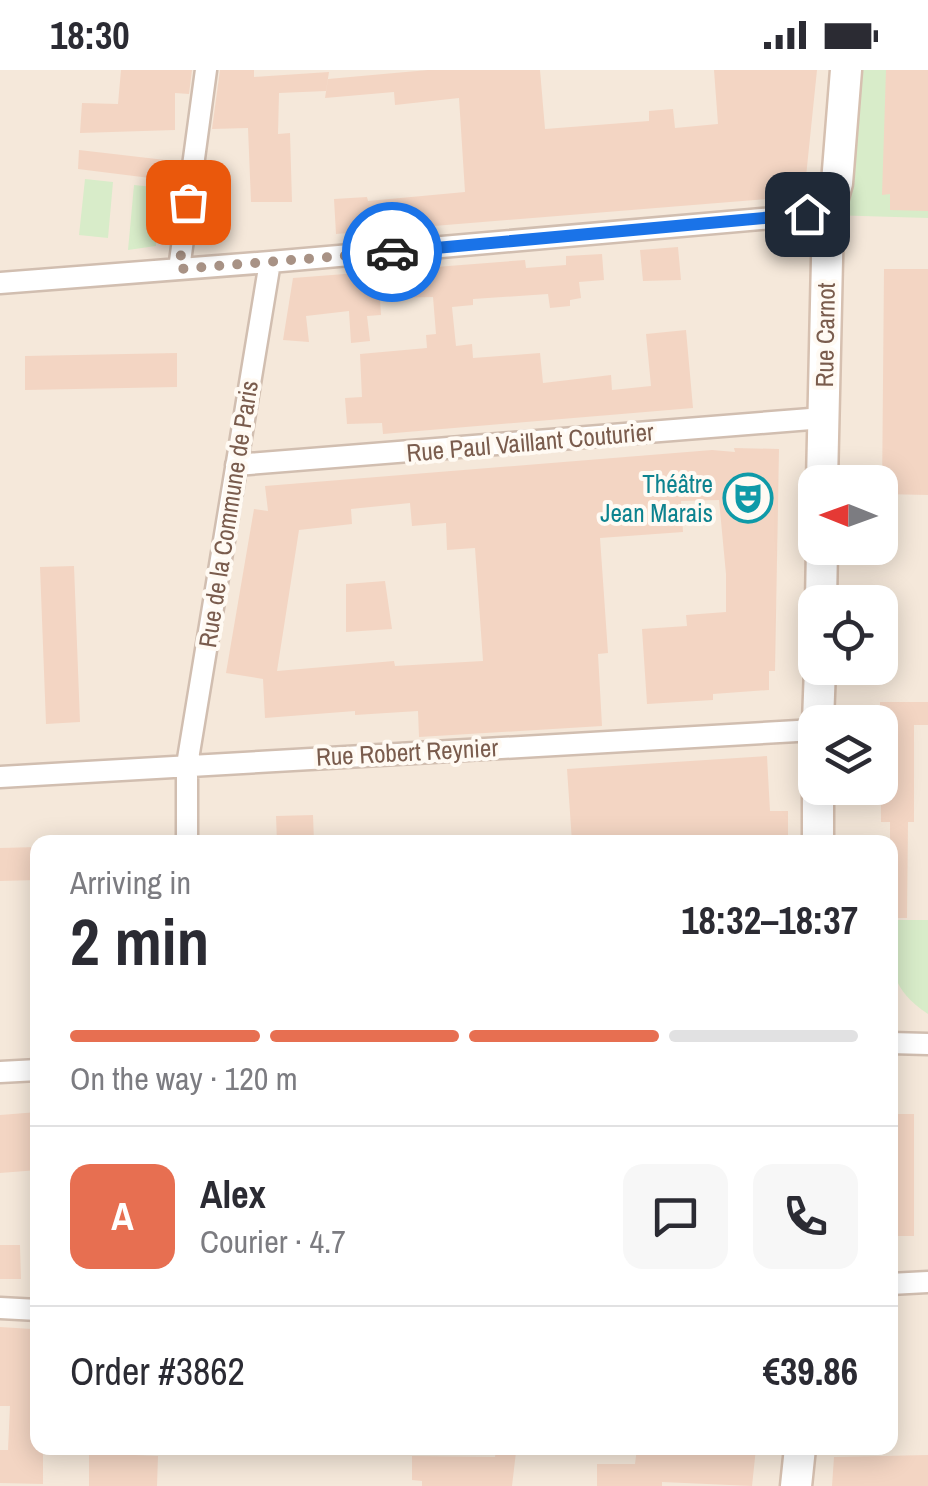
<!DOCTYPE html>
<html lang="en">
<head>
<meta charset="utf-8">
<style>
  body { margin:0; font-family:"Archivo Narrow",sans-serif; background:#f7f7f7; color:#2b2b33; height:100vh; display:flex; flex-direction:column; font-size:38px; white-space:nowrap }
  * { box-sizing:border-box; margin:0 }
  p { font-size:32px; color:#7c7c81 }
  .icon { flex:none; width:55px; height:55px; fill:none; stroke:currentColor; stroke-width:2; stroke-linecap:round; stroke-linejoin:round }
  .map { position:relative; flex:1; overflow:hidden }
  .sheet { position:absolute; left:30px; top:765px; width:868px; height:620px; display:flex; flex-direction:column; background:#fff; border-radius:20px; box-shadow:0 5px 25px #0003 }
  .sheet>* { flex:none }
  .needle { width:65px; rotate:271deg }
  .buttons { position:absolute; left:798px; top:395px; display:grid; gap:20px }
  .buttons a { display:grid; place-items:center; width:100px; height:100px; border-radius:20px; background:#fff; box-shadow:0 5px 25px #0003; font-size:50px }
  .pin { position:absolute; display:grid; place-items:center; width:85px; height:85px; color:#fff; margin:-42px; border-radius:20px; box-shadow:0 5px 15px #0006 }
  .courier { position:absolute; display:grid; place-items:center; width:100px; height:100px; margin:-50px; border:8px solid #1a73e8; border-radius:50%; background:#fff; color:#222; box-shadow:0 2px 12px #0007 }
  .head em { font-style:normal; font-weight:800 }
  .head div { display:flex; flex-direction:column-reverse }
  .head { display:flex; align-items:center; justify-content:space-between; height:170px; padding:0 40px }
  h1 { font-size:65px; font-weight:800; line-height:75px }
  .bar { display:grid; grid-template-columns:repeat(4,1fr); gap:15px 10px; align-content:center; height:120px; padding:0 40px }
  .bar i { height:12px; border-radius:8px; background:#e1e1e2 }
  .bar .active { background:#e76f51 }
  .bar p { grid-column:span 4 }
  .line { display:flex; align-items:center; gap:25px; padding:0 40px; border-top:2px solid #e1e1e2 }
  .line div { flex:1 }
  .round { display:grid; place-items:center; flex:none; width:105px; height:105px; border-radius:20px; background:#f7f7f7 }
  .status { display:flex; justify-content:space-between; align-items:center; height:70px; padding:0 50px; background:#fff; direction:ltr }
  .status svg { height:28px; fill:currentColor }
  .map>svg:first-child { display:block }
  .residential { fill:#f5e8da; fill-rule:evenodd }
  .green { fill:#d8ecc9 }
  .building { fill:#f3d5c3; fill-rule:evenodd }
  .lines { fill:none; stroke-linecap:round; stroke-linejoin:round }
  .street-casing { stroke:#d1beb0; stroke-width:25 }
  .secondary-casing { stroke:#d6c0b0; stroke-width:35 }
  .street { stroke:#fff; stroke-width:20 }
  .secondary { stroke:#fff; stroke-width:30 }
  .done { stroke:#a89285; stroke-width:10; stroke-dasharray:0 18 }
  .route { stroke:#1a73e8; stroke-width:12 }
  .labels { text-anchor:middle; stroke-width:8; stroke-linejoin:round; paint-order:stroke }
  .street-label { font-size:25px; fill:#7a5c4d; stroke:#fffaf3 }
  .culture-label { font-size:25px; fill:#0d838f; stroke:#fffaf3; text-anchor:end }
</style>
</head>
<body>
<div class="status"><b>18:30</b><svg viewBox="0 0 49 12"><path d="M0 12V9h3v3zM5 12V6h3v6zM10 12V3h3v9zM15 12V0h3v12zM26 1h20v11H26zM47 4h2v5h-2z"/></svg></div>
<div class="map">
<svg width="928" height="1416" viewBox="0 0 928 1416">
  <rect width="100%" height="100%" fill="#fdf6ec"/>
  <path class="residential" d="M 0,0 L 928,0 L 928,1416 L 0,1416 ZM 815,412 L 880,412 L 880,478 L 815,478 ZM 815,532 L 880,532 L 880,598 L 815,598 ZM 815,652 L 880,652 L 880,718 L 815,718 ZM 38,772 L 890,772 L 890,1378 L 38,1378 Z"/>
  <path class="green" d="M 846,0 L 928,0 L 928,148 L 829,145 Z
    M 85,109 L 113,112 L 108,168 L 79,165 Z
    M 134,115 L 153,117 C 150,141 157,154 156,176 L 128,180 Z
    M 890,850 L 928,850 L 928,944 C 888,917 890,894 890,850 Z"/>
  <path class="building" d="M 121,0 L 192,0 L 189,24 L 175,23 L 175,60 L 80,63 L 82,33 L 118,34 Z
    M 220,0 L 254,0 L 254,7 L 329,2 L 326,21 L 279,23 L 278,64 L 290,63 L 292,132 L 251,132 L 248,58 L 212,59 Z
    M 428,0 L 540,0 L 545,59 L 649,51 L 649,41 L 673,39 L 675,58 L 718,54 L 714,0 L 817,0 L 804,126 L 336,164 L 334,129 L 367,127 L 368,131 L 465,122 L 459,28 L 395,35 L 394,22 L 325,28 L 328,9 Z
    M 886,0 L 928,0 L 928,141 L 890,140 L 890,124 L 882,125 Z
    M 79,80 L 174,91 L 174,111 L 78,99 Z
    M 678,177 L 681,210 L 643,211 L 640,180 Z
    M 602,184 L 604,210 L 579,212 L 581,228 L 570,230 L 570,236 L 550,238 L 548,224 L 473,229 L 473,235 L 452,237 L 456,276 L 472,274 L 473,288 L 540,283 L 543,313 L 611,305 L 612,320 L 651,316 L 646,264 L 686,260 L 693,338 L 383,364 L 382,353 L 347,354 L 345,328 L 362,327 L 360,284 L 427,278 L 426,265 L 436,264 L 433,227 L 380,228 L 381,245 L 367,246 L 370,271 L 351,273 L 349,241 L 306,246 L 309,272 L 283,270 L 293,208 L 525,190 L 526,198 L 566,195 L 566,186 Z
    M 884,199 L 928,199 L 928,425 L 882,424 Z
    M 177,283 L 177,317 L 25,320 L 25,286 Z
    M 734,378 L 779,379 L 775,601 L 769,601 L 769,620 L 713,624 L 713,630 L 647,634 L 642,559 L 687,556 L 686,545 L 726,542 L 726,504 L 719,430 L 681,431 L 683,462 L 600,468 L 608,583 L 598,584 L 602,656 L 419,667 L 418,641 L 355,645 L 355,641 L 265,648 L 263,609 L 226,603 L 254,439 L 268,441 L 265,416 L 712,380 L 735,382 ZM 410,433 L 412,456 L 446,453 L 447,480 L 475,478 L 483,591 L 395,596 L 394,591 L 277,601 L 299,460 L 352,454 L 351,439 Z
    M 74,496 L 80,652 L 46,654 L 40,497 Z
    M 385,511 L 392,559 L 346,562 L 346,514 Z
    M 880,632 L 928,632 L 928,655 L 914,655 L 914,752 L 908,752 L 907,848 L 890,848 L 890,752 L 881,752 Z
    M 767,686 L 770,741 L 788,741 L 788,772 L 572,772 L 567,699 Z
    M 313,745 L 314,772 L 277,772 L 276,746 Z
    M 38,777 L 38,810 L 0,811 L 0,778 Z
    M 38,1042 L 38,1100 L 0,1103 L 0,1045 Z
    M 890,1044 L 914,1044 L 914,1166 L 890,1166 Z
    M 0,1175 L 20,1175 L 21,1209 L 0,1209 Z
    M 0,1257 L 32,1259 L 32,1264 L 38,1264 L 38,1380 L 43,1380 L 43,1414 L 0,1413 L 0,1380 L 8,1380 L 10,1336 L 0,1336 Z
    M 637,1378 L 756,1378 L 752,1416 L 662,1412 L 662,1416 L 597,1416 L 597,1394 L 635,1394 Z
    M 496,1380 L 516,1382 L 512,1416 L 422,1416 L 422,1411 L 412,1410 L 412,1386 L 495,1387 Z
    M 89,1383 L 158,1386 L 157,1416 L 89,1416 Z
    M 928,1385 L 928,1416 L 832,1416 L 834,1387 Z"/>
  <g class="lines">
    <g class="street-casing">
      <path id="street" d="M 179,199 L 206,0
        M 0,213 L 270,192 L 807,145 L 828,145
        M 236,395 L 823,348
        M 0,707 L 815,660
        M 187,772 L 187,695 L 270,192
        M 890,973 L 928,974
        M 0,1002 L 38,1000
        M 890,1214 L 928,1212
        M 0,1238 L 38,1240"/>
    </g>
    <g class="secondary-casing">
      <path id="secondary" d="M 822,412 L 828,145 L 837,113 L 846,0
        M 821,532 L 822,478
        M 818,652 L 820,598
        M 818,772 L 818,718
        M 796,1416 L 800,1378"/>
    </g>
    <use href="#street" class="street"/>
    <use href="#secondary" class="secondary"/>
  </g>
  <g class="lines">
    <path class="done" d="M 188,132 L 179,199 L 392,182"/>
    <path class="route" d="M 392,182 L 807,144"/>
  </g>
  <defs>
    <g id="theatre-ring" transform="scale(2.5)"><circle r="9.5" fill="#fffaf3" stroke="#0f9aa8" stroke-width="1.5"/><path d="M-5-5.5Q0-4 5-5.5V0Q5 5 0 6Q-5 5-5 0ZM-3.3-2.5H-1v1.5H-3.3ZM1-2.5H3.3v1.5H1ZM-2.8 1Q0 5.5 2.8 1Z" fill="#0f9aa8"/></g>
  </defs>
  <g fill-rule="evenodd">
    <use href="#theatre-ring" x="748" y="428"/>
  </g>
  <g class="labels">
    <g class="street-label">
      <text transform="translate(825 265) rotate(-89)" y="9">Rue Carnot</text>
      <text transform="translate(530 372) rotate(-5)" y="9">Rue Paul Vaillant Couturier</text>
      <text transform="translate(228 444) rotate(-81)" y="9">Rue de la Commune de Paris</text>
      <text transform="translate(407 682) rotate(-3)" y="9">Rue Robert Reynier</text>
    </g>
    <g class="culture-label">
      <text x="713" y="423">Théâtre<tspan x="713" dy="29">Jean Marais</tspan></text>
    </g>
  </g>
</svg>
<div class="buttons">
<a><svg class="needle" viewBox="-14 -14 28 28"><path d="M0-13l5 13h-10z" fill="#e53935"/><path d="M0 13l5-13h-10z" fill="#7c7c81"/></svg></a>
<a><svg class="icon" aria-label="locate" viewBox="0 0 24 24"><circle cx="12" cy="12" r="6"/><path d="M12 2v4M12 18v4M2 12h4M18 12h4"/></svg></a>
<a><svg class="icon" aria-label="layers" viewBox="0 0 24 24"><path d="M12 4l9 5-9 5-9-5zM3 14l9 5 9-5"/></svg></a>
</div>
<div class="pin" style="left:188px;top:132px;background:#ea580c"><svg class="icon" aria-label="bag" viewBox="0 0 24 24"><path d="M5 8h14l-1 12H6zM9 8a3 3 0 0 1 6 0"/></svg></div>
<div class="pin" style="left:807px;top:144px;background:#1f2937"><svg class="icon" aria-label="home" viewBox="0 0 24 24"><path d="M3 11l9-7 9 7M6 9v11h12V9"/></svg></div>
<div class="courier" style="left:392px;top:182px"><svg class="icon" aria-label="car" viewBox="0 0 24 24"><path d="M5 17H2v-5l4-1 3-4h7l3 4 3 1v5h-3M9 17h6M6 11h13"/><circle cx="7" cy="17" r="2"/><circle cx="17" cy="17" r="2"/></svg></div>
<section class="sheet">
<div class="head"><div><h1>2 min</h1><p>Arriving in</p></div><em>18:32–18:37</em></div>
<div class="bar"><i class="active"></i><i class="active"></i><i class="active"></i><i></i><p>On the way · 120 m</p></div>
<div class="line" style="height:180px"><b class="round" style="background:#e76f51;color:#fff">A</b><div><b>Alex</b><p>Courier · 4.7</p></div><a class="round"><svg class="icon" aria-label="chat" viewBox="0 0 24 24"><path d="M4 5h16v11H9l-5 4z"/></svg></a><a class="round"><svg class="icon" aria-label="phone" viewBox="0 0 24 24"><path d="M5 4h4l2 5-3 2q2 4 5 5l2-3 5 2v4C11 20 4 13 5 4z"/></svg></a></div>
<div class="line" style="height:130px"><div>Order #3862</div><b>€39.86</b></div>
</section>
</div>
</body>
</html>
